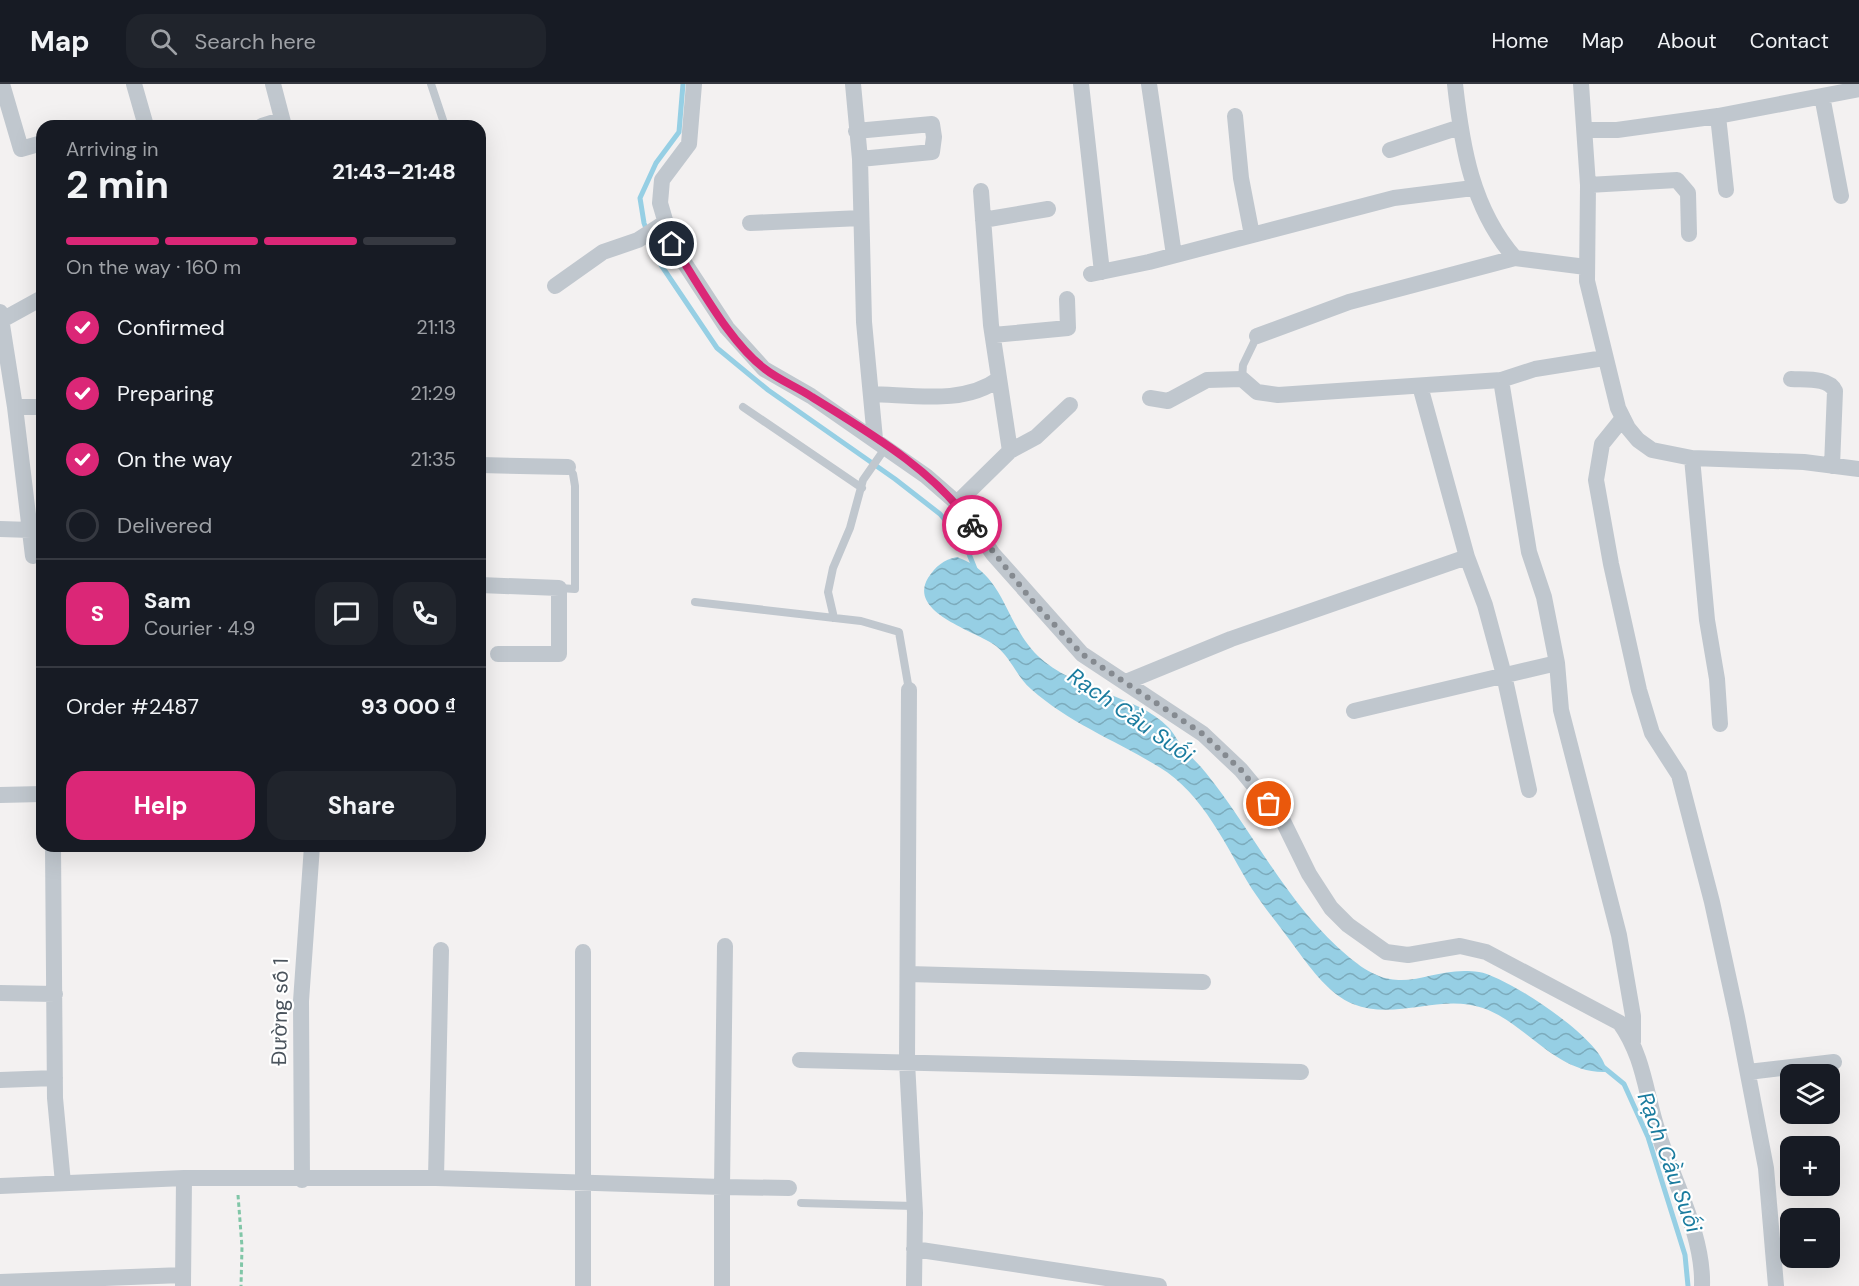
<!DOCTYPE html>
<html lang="en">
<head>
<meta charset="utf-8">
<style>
  body { margin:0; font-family:"DM Sans",sans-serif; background:#20242c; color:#f1f3f6; height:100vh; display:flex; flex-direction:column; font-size:22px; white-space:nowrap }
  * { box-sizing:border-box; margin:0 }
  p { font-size:20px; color:#9ea1a6 }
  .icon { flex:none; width:33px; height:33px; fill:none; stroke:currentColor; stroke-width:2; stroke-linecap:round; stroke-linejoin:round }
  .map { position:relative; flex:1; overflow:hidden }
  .panel { position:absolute; left:36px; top:36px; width:450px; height:732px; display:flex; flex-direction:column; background:#171b24; border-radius:18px; box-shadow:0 6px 24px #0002 }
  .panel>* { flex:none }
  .buttons { position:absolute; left:1780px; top:980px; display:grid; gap:12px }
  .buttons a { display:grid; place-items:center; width:60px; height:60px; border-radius:12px; background:#171b24; box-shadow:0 6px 24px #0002; font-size:30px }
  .pin { position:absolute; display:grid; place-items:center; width:51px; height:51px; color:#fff; margin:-26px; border:3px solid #fff; border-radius:50%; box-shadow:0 2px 6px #0007 }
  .courier { position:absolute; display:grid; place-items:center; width:60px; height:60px; margin:-30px; border:4px solid #db2777; border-radius:50%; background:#fff; color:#222; box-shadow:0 2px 8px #0007 }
  .overview em { font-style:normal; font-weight:700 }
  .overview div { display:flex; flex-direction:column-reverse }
  .overview { display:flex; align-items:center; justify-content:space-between; height:102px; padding:0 30px }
  h1 { font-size:39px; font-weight:700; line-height:45px }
  .bar { display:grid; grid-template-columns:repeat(4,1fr); gap:9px 6px; align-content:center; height:72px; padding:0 30px }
  .bar i { height:8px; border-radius:4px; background:#363941 }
  .bar .active { background:#db2777 }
  .bar p { grid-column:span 4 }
  .line { display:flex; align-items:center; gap:15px; padding:0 30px; border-top:2px solid #363941 }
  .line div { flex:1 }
  .round { display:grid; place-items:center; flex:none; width:63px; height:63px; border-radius:18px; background:#20242c }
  ol { padding:0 30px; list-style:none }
  li { display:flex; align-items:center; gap:18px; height:66px }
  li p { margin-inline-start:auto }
  li .icon { padding:6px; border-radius:50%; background:#db2777; color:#fff; stroke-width:4 }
  li:last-child { color:#9ea1a6 }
  li i { width:33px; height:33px; border:3px solid #363941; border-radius:50% }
  .button { display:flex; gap:12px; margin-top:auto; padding:12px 30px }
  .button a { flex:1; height:69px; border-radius:18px; background:#db2777; color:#fff; font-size:24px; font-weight:700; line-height:69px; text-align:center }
  .button a+a { background:#20242c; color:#f1f3f6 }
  header { display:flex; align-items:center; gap:36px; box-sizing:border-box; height:84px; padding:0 30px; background:#171b24; border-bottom:2px solid #363941 }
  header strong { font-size:28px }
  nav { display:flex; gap:33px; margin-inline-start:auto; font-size:21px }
  .search { width:420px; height:54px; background:#20242c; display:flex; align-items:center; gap:15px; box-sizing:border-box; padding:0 21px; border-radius:18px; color:#9ea1a6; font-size:22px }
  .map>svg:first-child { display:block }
  .water { fill:url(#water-waves) }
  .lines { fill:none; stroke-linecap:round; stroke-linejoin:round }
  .stream { stroke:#96cfe4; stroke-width:5 }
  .path { stroke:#80c6a7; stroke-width:3; stroke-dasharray:4.5 3; stroke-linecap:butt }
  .service { stroke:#c0c7ce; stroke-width:8 }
  .minor { stroke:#c0c7ce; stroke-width:16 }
  .done { stroke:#858a90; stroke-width:6; stroke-dasharray:0 10.8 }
  .route { stroke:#db2777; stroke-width:8 }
  .labels { text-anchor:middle; stroke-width:4.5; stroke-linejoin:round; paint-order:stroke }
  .street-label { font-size:21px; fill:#4a535c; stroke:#fff }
  .water-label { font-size:22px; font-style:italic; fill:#1b7c9f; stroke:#fff }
</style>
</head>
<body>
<header>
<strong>Map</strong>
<div class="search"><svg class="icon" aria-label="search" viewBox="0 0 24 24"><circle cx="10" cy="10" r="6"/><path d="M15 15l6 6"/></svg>Search here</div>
<nav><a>Home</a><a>Map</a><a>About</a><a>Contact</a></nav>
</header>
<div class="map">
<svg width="1859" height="1202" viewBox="0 0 1859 1202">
  <defs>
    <pattern id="water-waves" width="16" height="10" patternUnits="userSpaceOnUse" patternTransform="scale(1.5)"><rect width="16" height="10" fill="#96cfe4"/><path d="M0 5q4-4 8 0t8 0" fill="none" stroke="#7cabbc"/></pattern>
  </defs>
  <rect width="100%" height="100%" fill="#f3f1f1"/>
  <path class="water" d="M 957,473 C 1006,491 1003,537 1038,572 C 1073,606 1139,612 1168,643 C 1174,649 1177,656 1181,662 C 1189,671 1198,679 1206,689 C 1255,750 1289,824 1350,874 C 1404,919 1426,880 1479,888 C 1506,892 1608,958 1606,988 C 1556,990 1526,939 1483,924 C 1440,909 1396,937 1353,920 C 1329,910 1312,886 1297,866 C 1282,845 1266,826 1252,805 C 1226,763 1204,710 1159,683 C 1117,657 1069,639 1031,605 C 1017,593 1011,574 996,562 C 977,547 907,529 928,494 C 936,482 943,476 957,473 Z"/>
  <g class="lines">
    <path class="stream" d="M 683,0 L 679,48 L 656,79 L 640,114 L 644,139 L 657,175 L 717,264 L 768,306 L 895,395 L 940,430 L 965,460 L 975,485
      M 1602,982 L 1624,1000 L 1648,1053 L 1685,1171 L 1688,1202"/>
    <path class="path" d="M 238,1111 L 242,1163 L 241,1202"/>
    <path class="service" d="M 431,0 L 445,42
      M 1242,295 L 1243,281 L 1257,252
      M 743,323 L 862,404
      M 559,504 L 575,505 L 575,402 L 573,390 L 568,383
      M 695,518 L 861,537 L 899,548 L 909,606
      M 834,534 L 828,508 L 833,484 L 850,444 L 863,396 L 886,363
      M 801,1119 L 914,1122"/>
    <path class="minor" d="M 2,0 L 21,65 L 42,59
      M 134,0 L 146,42
      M 273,0 L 284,42
      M 694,0 L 689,60 L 662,96 L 660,119 L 672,160 L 727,244 L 764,285 L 811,312 L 926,392 L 957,419 L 993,470 L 1082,570 L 1203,650 L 1241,686 L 1283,737 L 1309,790 L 1331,824 L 1348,841 L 1386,868 L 1408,871 L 1460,862 L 1486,868 L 1620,939 C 1642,970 1645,1003 1655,1038 C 1669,1090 1704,1148 1702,1202
      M 853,0 L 860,75 L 864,238 L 875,355
      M 1081,0 L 1102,188
      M 1149,0 L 1174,171
      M 1455,0 C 1462,63 1472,125 1515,174 L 1586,183
      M 1581,0 L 1588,101 L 1677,96 L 1688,109 L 1689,150
      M 1822,12 L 1841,112
      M 1235,32 L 1241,94 L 1252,151
      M 1718,32 L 1726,106
      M 262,42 L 281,36
      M 1586,46 L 1617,46 L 1718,32 L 1859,5
      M 856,47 L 932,40 L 934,53 L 932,68 L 860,75
      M 1390,66 L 1460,43
      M 1588,101 L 1587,197 L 1618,324 L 1628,344 L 1638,356 L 1652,366 L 1692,374 L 1804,378 L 1859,385
      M 983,136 L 1048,125
      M 750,139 L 861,134
      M 1091,190 L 1149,178 L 1394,114 L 1473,104
      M 555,202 L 603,168 L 638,156 L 666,138
      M 0,228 L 15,323 L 33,472
      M 2,236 L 42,214
      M 993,251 L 1068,244 L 1067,215
      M 1257,252 L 1349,218 L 1515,174
      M 1791,295 C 1805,296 1829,293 1835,307 L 1832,382
      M 1501,296 L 1529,468 L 1544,513 L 1557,579 L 1561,626 L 1619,851 L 1633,932 L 1633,958
      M 1420,302 L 1467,473 L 1485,521 L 1504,591 L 1529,706
      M 871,310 C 913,311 964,321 999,295
      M 1150,314 L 1168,317 L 1207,296 L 1242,295 L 1257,308 L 1278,311 L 1501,296 L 1535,285 L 1604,274
      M 15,323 L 42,323
      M 1623,334 L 1602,360 L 1596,396 L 1611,480 L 1639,606 L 1652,649 L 1679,691 L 1712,818 L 1737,933 L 1766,1084 L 1776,1202
      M 1010,367 L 1036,353 L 1070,321
      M 1692,374 L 1707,536 L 1717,595 L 1720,640
      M 480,381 L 568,383
      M 957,419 L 1010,367 L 991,241 L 981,107
      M 0,445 L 31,446
      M 480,501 L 559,504 L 559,570 L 498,570
      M 1126,598 L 1231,555 L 1467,473
      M 909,606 L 907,978 L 915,1129 L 914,1202
      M 1354,627 L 1557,579
      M 0,711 L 42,710
      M 53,762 L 55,1014 L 63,1099
      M 725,862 L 722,1103 L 789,1104
      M 583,868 L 583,1202
      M 908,890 L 1203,898
      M 0,909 L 55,910
      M 800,976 L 1301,988
      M 1748,988 L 1834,978
      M 0,996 L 55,994
      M 436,1094 L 441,866
      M 302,1096 L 301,917 L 312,762
      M 0,1102 L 184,1094 L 436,1094 L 722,1103 L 722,1202
      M 914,1165 L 1159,1202
      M 0,1198 L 183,1191
      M 183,1201 L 184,1094"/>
  </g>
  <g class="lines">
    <path class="done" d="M 972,441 L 1034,519 L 1082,570 L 1203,650 L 1241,686 L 1269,720"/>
    <path class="route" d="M 672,160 C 698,198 728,257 765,285 C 779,296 797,303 812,313 C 868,348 934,386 972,441"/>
  </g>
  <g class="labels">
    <g class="street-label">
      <text transform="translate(280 928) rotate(-89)" y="7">Đường số 1</text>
    </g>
    <g class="water-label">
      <text transform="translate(1131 631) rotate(35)" y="8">Rạch Cầu Suối</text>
      <text transform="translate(1670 1078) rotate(70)" y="8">Rạch Cầu Suối</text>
    </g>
  </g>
</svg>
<div class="buttons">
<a><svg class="icon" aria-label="layers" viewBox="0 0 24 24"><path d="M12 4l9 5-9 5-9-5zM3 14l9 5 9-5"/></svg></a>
<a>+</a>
<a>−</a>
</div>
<div class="pin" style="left:1269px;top:720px;background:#ea580c"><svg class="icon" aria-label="bag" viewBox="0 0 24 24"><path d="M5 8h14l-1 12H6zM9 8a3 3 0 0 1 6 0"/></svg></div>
<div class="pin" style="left:672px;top:160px;background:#1f2937"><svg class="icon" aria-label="home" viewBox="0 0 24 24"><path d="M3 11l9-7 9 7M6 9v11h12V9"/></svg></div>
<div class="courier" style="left:972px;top:441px"><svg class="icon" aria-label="bike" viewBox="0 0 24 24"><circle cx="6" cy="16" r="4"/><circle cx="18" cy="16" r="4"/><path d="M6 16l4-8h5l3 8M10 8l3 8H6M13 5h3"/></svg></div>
<section class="panel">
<div class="overview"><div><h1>2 min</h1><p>Arriving in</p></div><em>21:43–21:48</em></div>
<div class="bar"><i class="active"></i><i class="active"></i><i class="active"></i><i></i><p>On the way · 160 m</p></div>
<ol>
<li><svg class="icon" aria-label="check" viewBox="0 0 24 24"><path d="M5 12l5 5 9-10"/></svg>Confirmed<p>21:13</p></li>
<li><svg class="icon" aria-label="check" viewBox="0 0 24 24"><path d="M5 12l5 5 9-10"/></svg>Preparing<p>21:29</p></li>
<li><svg class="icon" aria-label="check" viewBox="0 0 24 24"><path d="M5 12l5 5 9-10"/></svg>On the way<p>21:35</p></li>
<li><i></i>Delivered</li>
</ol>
<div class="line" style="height:108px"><b class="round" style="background:#db2777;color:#fff">S</b><div><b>Sam</b><p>Courier · 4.9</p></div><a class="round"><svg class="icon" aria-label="chat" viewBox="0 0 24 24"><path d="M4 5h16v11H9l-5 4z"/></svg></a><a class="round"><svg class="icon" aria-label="phone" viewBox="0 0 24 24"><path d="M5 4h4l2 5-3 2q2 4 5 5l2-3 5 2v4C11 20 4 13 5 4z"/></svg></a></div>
<div class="line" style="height:78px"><div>Order #2487</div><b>93 000 ₫</b></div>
<div class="button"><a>Help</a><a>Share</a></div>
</section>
</div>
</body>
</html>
